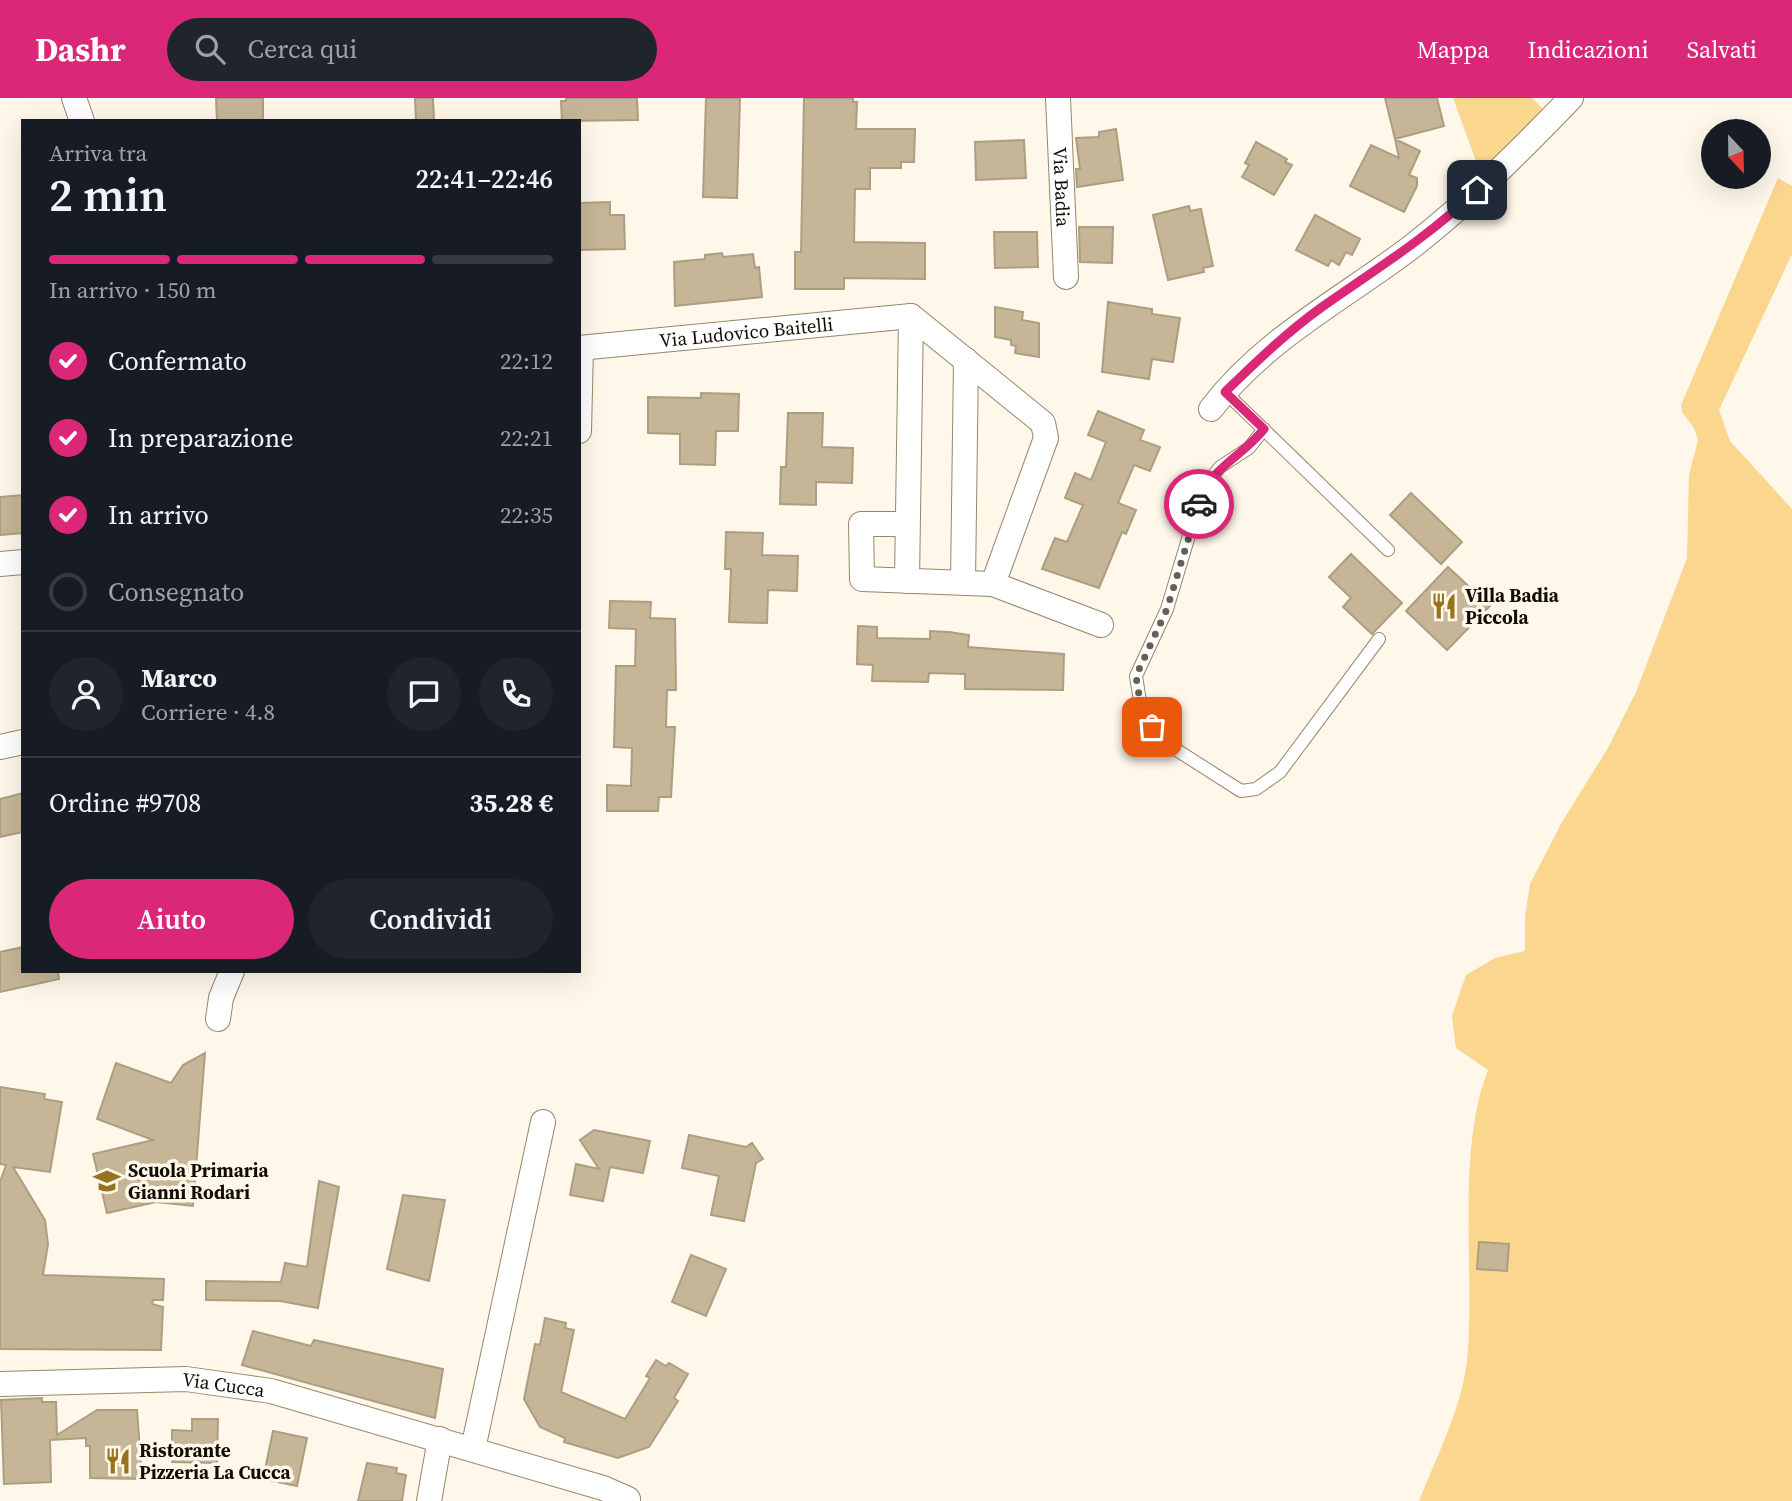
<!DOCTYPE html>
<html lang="it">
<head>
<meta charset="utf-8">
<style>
  body { margin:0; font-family:"Source Serif 4",serif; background:#20242c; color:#f1f3f6; height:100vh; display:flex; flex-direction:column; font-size:26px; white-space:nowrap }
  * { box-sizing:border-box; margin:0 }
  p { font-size:23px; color:#9ea1a6 }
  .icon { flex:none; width:38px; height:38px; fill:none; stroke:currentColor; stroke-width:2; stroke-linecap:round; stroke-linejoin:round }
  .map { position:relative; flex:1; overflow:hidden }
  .sheet { position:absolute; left:21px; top:21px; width:560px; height:854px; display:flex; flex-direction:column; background:#171b24; border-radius:0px; box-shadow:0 7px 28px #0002 }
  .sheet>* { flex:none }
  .needle { width:46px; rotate:158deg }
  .controls { position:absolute; left:1701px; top:21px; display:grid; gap:14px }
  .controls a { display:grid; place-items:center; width:70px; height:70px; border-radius:50%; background:#171b24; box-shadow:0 7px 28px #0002; font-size:35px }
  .pin { position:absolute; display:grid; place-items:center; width:60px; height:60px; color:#fff; margin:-30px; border-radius:14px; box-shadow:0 4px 10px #0006 }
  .courier { position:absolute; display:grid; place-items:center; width:70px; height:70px; margin:-35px; border:5px solid #db2777; border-radius:50%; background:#fff; color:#222; box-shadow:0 2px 9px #0007 }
  .head em { font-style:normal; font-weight:600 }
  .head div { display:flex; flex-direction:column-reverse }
  .head { display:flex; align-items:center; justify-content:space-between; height:119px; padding:0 28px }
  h1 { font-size:46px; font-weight:600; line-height:52px }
  .bar { display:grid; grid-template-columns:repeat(4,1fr); gap:10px 7px; align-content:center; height:84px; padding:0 28px }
  .bar i { height:9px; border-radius:5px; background:#363941 }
  .bar .current { background:#db2777 }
  .bar p { grid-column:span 4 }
  .line { display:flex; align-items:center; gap:18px; padding:0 28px; border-top:2px solid #363941 }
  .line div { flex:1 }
  .round { display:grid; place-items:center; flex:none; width:74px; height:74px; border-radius:37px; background:#20242c }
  ol { padding:0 28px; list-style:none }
  li { display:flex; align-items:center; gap:21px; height:77px }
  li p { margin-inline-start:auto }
  li .icon { padding:7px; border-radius:50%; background:#db2777; color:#fff; stroke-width:4 }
  li:last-child { color:#9ea1a6 }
  li i { width:38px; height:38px; border:4px solid #363941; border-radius:50% }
  .action { display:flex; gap:14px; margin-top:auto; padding:14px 28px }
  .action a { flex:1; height:80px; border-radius:42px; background:#db2777; color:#fff; font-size:28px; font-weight:600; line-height:80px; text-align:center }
  .action a+a { background:#20242c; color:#f1f3f6 }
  header { display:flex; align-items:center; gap:42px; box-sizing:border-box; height:98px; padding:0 35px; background:#db2777; color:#fff }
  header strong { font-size:33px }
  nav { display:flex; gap:38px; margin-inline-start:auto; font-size:24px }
  .search { width:490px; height:63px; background:#20242c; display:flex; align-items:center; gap:18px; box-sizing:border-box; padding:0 24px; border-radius:38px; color:#9ea1a6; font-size:26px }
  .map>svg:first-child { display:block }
  .green { fill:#fad68f }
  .building { fill:#c6b697; stroke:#ad9e80; stroke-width:2 }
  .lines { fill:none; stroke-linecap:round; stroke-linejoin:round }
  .lane-casing { stroke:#968769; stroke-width:14 }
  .street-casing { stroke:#968769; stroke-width:26 }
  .lane { stroke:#fff; stroke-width:12 }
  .street { stroke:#fff; stroke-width:24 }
  .done { stroke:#655f54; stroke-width:7; stroke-dasharray:0 12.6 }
  .route { stroke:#db2777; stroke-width:9 }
  .labels { text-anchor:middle; stroke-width:7; stroke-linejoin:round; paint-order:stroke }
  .street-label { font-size:19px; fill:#120d03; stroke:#fef7ea }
  .poi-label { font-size:19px; font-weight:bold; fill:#120d03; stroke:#fef7ea; text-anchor:start }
</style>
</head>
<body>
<header>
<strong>Dashr</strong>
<div class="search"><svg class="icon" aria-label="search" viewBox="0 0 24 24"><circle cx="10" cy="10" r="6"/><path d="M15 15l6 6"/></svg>Cerca qui</div>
<nav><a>Mappa</a><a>Indicazioni</a><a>Salvati</a></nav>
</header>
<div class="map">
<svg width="1792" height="1403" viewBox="0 0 1792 1403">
  <rect width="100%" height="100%" fill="#fef7ea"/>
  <path class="green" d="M 1453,0 L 1532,0 L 1546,14 L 1481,77 Z
    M 1778,80 L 1792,88 L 1792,156 L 1719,312 L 1730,343 L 1792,411 L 1792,1403 L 1419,1403 C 1438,1355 1465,1304 1468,1252 C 1474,1166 1457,1051 1488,972 L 1456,950 L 1452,918 L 1466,877 L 1495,860 L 1525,853 L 1525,819 L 1530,786 L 1562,724 L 1608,650 L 1636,594 L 1687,460 L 1689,377 L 1698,342 L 1694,330 L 1682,314 L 1681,307 Z"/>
  <path class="building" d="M 216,0 L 263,0 L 263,23 L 217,23 Z
    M 415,0 L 433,0 L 434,23 L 416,23 Z
    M 566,0 L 637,0 L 638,22 L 562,23 L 561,3 L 566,3 Z
    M 706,0 L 740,0 L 737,100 L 703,99 Z
    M 804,0 L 853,0 L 853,4 L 857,4 L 856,31 L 915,31 L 914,64 L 901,64 L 901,70 L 870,70 L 870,91 L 855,91 L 854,144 L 925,145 L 925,181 L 844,180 L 844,191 L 795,191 L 795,154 L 801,154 Z
    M 1385,0 L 1437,0 L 1444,28 L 1395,41 Z
    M 1116,31 L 1123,82 L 1077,89 L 1076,71 L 1080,71 L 1076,40 L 1099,39 L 1099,34 Z
    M 1395,41 L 1420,53 L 1409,77 L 1417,80 L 1417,88 L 1404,114 L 1350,88 L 1371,47 L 1399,60 Z
    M 1024,42 L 1026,80 L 976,82 L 975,44 Z
    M 1256,44 L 1287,61 L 1285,64 L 1292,67 L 1274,97 L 1242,79 L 1249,67 L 1245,65 Z
    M 610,104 L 610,117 L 624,117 L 625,151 L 579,152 L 579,105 Z
    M 1189,108 L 1190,113 L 1201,111 L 1213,168 L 1203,170 L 1204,174 L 1168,182 L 1153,117 Z
    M 1315,117 L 1360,141 L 1352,157 L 1346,154 L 1339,167 L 1331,162 L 1328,168 L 1296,152 Z
    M 1079,129 L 1113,129 L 1112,165 L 1080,164 Z
    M 994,134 L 1037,134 L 1038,169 L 995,170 Z
    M 722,155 L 723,159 L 753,156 L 755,170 L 759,169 L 762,199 L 675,208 L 674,164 L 705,161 L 705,157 Z
    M 1108,204 L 1152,211 L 1152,216 L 1180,220 L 1173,264 L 1152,261 L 1149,281 L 1102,274 Z
    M 995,209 L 1023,214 L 1022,222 L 1039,225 L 1039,259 L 1015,255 L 1016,248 L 1011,247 L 1011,242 L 995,239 Z
    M 701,295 L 739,296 L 738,333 L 716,333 L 715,367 L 680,366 L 680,336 L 648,335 L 648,299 L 701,300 Z
    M 1098,313 L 1144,332 L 1140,342 L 1160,349 L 1150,373 L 1134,367 L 1118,405 L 1136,412 L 1126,436 L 1122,434 L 1099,490 L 1042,471 L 1055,440 L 1067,444 L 1083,407 L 1065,400 L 1075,375 L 1091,382 L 1106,344 L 1088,337 Z
    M 788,315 L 823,315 L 822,349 L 853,350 L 852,385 L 816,384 L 816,407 L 780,406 L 781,369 L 786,369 Z
    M 1411,395 L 1462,444 L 1441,466 L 1390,417 Z
    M 23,397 L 23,435 L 0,437 L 0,399 Z
    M 726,434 L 763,435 L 762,457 L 798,458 L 797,493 L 768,492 L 767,525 L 729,524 L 731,471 L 725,471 Z
    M 1351,456 L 1402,505 L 1372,536 L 1343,509 L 1351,500 L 1329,479 Z
    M 1448,469 L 1490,508 L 1447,552 L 1406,513 Z
    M 610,503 L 651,504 L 650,520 L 675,521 L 676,592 L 667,592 L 666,629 L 675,629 L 671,699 L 659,699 L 658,713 L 607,713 L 607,687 L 631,688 L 632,650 L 614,649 L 616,568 L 635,568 L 636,531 L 609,530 Z
    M 858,528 L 877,529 L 877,540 L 930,541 L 930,533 L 949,534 L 969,537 L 968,549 L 1064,556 L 1063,592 L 965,591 L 965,576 L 929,575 L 928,584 L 872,583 L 873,567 L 857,566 Z
    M 23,695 L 23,734 L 0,739 L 0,701 Z
    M 23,849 L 23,873 L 58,873 L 59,881 L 0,894 L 0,854 Z
    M 205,955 L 193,1108 L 156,1104 L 107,1115 L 93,1056 L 153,1042 L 97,1021 L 116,965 L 171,985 L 183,967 Z
    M 0,989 L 45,996 L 44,1001 L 62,1004 L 50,1074 L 13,1069 L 45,1122 L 48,1146 L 43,1177 L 164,1181 L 163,1202 L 153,1202 L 152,1206 L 163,1209 L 161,1252 L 0,1251 L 0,1084 L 6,1067 L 0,1066 Z
    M 594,1032 L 650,1043 L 643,1075 L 610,1069 L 603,1103 L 570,1097 L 576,1066 L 599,1071 L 580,1042 Z
    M 689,1037 L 746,1049 L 752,1045 L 763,1061 L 756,1065 L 744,1123 L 711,1117 L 719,1078 L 682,1070 Z
    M 319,1083 L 339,1089 L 318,1210 L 280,1203 L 206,1202 L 206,1183 L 281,1184 L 285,1165 L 307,1169 Z
    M 403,1097 L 445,1102 L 429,1183 L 387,1171 Z
    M 1479,1144 L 1509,1146 L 1507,1173 L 1477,1171 Z
    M 691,1157 L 726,1171 L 706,1218 L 672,1204 Z
    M 545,1220 L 566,1225 L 565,1230 L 574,1232 L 561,1294 L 625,1321 L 650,1280 L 646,1278 L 656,1262 L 666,1268 L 669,1265 L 688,1276 L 674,1300 L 678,1303 L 649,1349 L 618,1360 L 564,1344 L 565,1340 L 540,1329 L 524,1301 L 535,1246 L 540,1247 Z
    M 253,1233 L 311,1248 L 314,1242 L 443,1271 L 435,1320 L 242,1267 Z
    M 42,1300 L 42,1304 L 56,1304 L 57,1337 L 97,1312 L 137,1312 L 142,1381 L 90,1380 L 90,1348 L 86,1348 L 86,1340 L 50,1342 L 51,1384 L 4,1386 L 1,1302 Z
    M 192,1321 L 218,1321 L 217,1365 L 172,1364 L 172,1332 L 192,1333 Z
    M 273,1333 L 307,1340 L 297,1388 L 263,1381 Z
    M 367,1365 L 397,1370 L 396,1375 L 406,1377 L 402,1403 L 358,1403 Z"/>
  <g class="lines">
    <g class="lane-casing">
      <path id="lane" d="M 1225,294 L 1388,452
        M 1264,331 L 1249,350 L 1220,369 L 1203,391 L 1167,511 L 1136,578 L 1142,616 L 1161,642 L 1241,693 L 1256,691 L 1280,674 L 1379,541"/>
    </g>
    <g class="street-casing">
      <g id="street">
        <path d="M 74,0 L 82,23"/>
        <path id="s1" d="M 1058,0 L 1066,179"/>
        <path id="s2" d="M 579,250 L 911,218 L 1043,325 L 1046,340 L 993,486 L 1101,527"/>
        <path d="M 1211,311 C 1265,240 1345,200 1414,147 C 1470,103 1522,51 1571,0"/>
        <path d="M 579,333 L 581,250"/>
        <path d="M 907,426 L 861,426 L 862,481 L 993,486"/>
        <path d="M 0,466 L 23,464"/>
        <path d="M 907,483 L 911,218"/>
        <path d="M 963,484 L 966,262"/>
        <path d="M 0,649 L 23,644"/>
        <path d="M 218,921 L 221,900 L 232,873"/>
        <path id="s3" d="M 0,1286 L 186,1281 L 271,1293 L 603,1390 L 628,1401 L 626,1403"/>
        <path d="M 473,1351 L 543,1024"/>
        <path d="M 429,1403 L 440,1341"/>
      </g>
    </g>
    <use href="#lane" class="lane"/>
    <use href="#street" class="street"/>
  </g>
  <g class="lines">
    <path class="done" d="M 1152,629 L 1142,616 L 1136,578 L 1167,511 L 1199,406"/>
    <path class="route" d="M 1199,406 C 1209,370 1242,359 1264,331 L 1225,294 C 1256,264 1287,234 1322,209 C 1376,171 1430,138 1477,92"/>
  </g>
  <defs>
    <g id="restaurant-bare" transform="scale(2.1)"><path d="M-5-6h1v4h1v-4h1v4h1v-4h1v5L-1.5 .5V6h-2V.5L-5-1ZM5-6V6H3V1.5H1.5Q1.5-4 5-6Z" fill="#97731d" stroke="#fef7ea" stroke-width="2.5" paint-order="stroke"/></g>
    <g id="school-bare" transform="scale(2.1)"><path d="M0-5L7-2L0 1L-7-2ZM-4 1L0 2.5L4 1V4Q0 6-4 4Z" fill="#97731d" stroke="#fef7ea" stroke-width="2.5" paint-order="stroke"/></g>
  </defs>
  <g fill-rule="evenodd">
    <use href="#restaurant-bare" x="1444" y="508"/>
    <use href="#school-bare" x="107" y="1083"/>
    <use href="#restaurant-bare" x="118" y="1363"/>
  </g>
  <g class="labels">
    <g class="street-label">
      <text dy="7" stroke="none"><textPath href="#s1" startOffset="89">Via Badia</textPath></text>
      <text dy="7" stroke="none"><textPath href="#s2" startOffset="168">Via Ludovico Baitelli</textPath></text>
      <text dy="7" stroke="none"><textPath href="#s3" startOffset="224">Via Cucca</textPath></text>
    </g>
    <g class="poi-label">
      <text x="1465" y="504">Villa Badia<tspan x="1465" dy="22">Piccola</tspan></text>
      <text x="128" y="1079">Scuola Primaria<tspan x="128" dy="22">Gianni Rodari</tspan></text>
      <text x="139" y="1359">Ristorante<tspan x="139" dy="22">Pizzeria La Cucca</tspan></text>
    </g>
  </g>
</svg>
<div class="controls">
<a><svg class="needle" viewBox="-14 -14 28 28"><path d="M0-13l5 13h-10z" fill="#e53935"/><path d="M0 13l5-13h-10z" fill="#9ea1a6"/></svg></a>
</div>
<div class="pin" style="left:1152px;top:629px;background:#ea580c"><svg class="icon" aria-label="bag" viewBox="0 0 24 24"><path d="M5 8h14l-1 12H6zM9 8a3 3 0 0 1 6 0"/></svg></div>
<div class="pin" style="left:1477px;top:92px;background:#1f2937"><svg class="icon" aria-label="home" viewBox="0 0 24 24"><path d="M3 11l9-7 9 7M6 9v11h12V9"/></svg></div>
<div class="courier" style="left:1199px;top:406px"><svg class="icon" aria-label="car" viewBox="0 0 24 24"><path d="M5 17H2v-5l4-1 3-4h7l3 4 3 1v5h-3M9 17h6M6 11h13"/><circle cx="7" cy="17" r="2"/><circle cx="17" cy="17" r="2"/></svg></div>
<section class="sheet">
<div class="head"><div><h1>2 min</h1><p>Arriva tra</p></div><em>22:41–22:46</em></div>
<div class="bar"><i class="current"></i><i class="current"></i><i class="current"></i><i></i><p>In arrivo · 150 m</p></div>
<ol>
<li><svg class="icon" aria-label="check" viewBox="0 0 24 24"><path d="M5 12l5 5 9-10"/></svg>Confermato<p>22:12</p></li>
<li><svg class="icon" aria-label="check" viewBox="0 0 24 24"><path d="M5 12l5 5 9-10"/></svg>In preparazione<p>22:21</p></li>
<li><svg class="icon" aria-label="check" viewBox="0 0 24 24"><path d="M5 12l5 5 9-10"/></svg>In arrivo<p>22:35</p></li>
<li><i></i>Consegnato</li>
</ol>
<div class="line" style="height:126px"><a class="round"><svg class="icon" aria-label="person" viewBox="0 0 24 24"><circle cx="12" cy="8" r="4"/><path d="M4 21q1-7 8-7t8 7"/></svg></a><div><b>Marco</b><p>Corriere · 4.8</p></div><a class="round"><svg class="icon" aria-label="chat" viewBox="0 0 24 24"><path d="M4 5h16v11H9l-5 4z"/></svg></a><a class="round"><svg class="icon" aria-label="phone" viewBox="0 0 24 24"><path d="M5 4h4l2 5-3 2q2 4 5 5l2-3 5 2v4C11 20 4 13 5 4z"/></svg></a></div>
<div class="line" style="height:91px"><div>Ordine #9708</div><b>35.28 €</b></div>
<div class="action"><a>Aiuto</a><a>Condividi</a></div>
</section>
</div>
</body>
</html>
